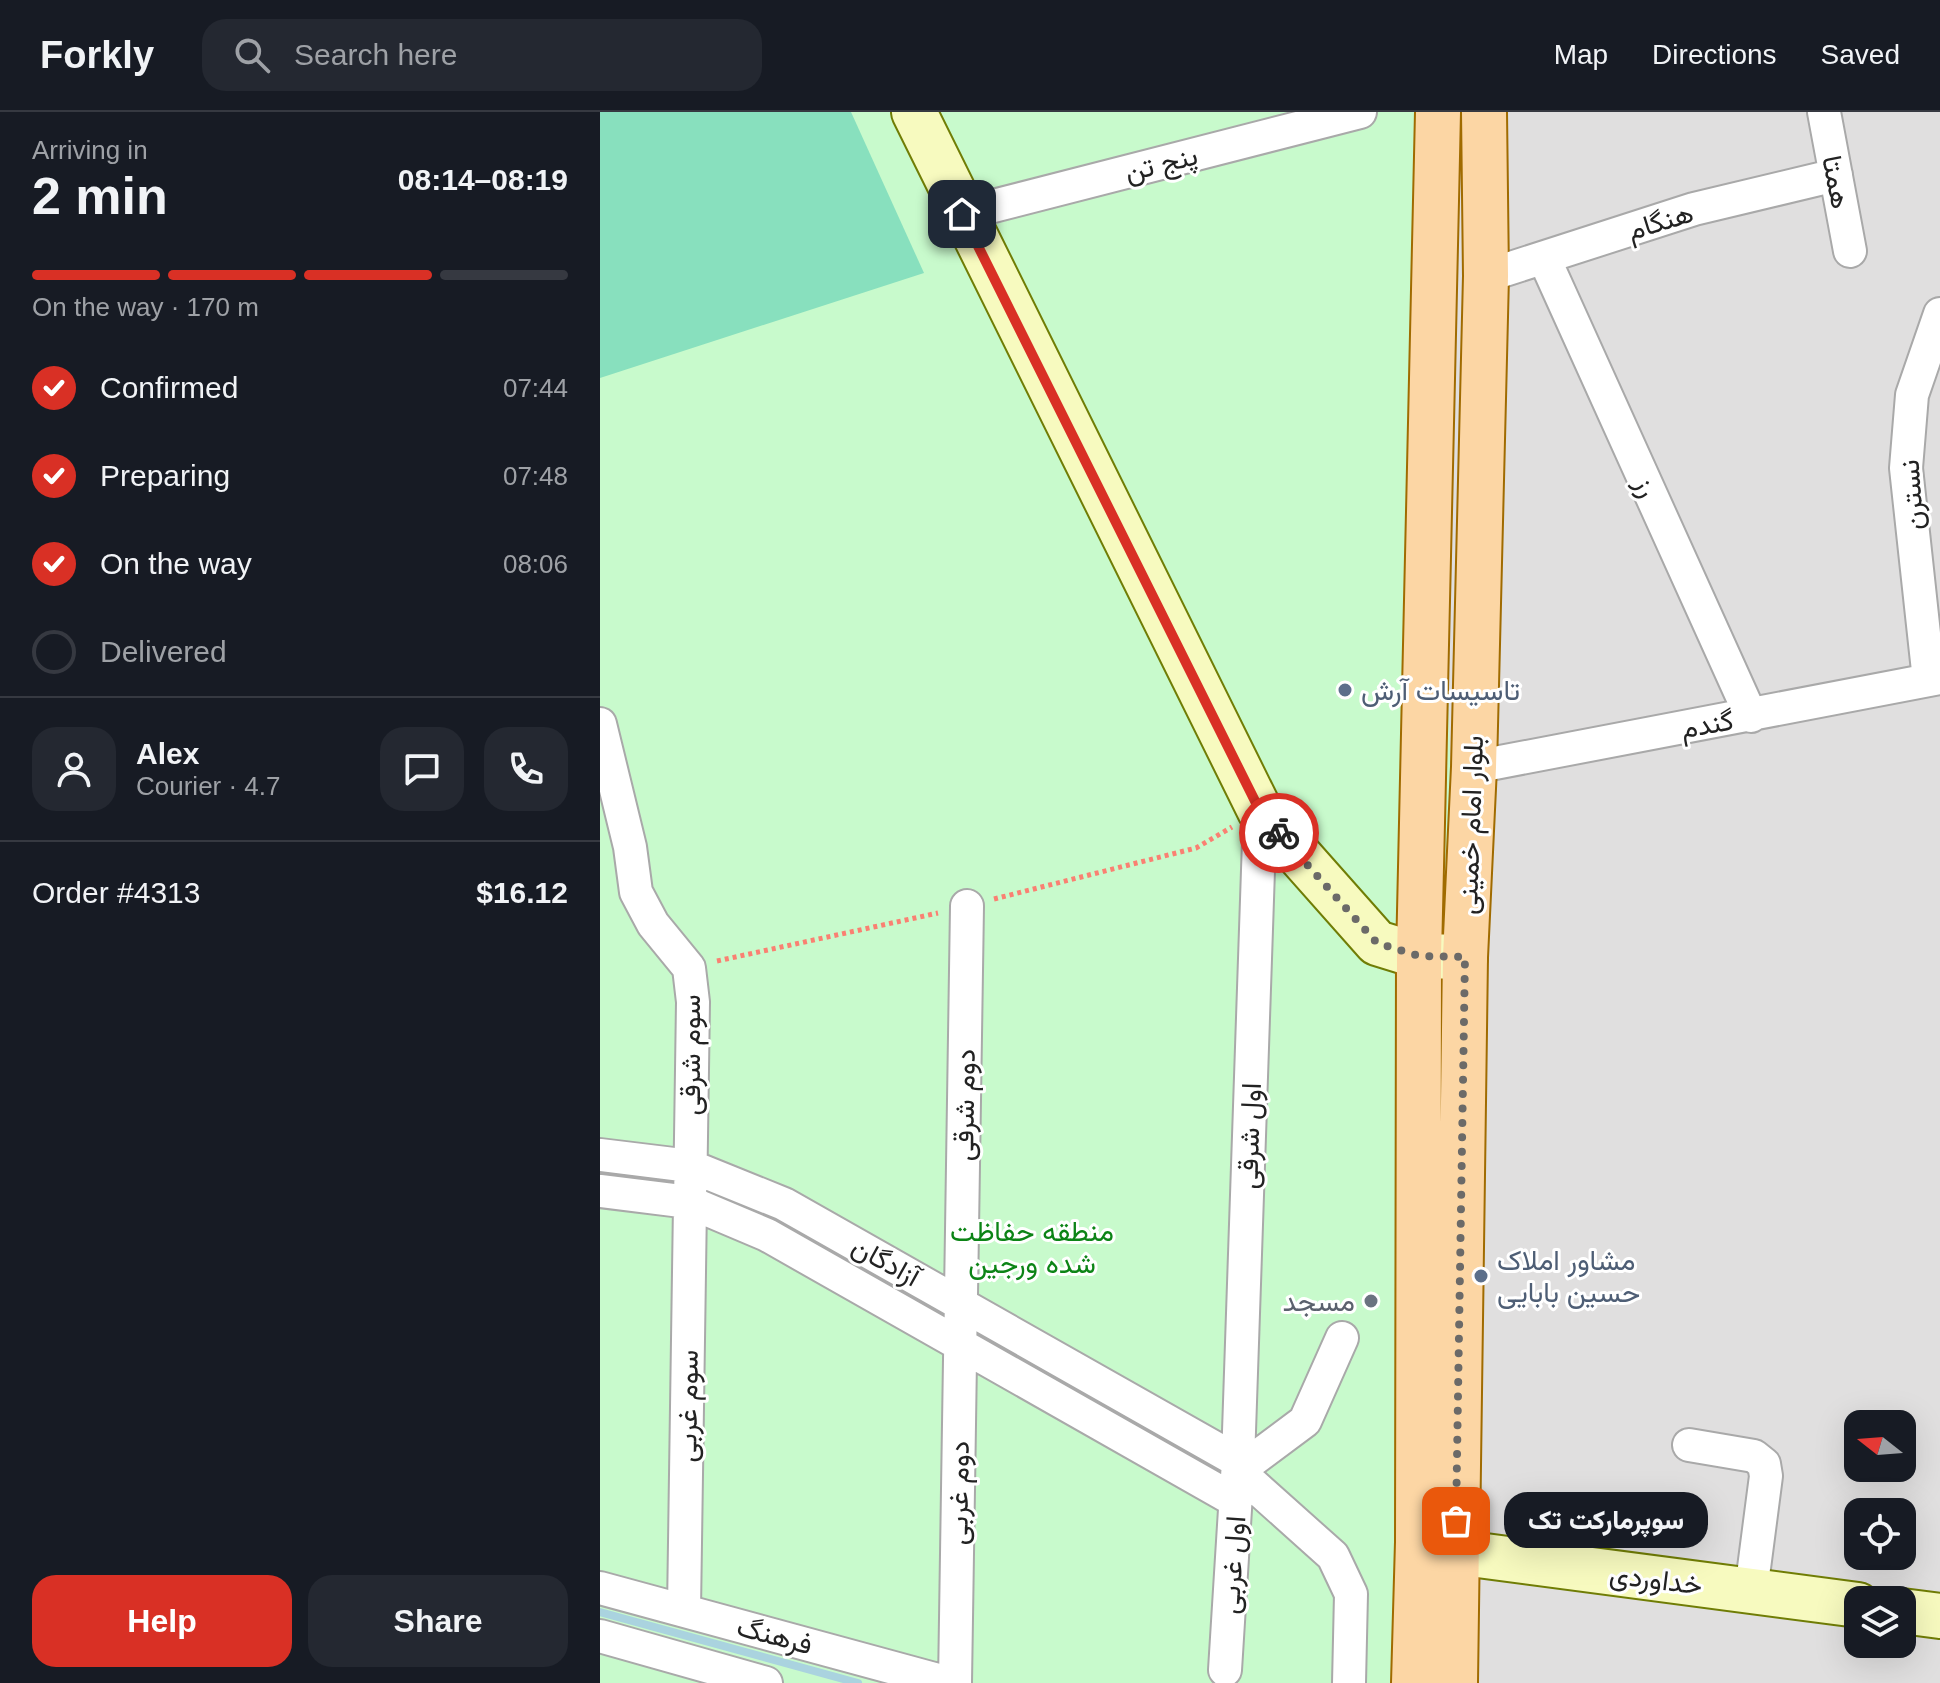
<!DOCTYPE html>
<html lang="en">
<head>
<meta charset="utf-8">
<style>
  body { margin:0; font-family:Helvetica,Vazirmatn,sans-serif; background:#242831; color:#f1f3f6; height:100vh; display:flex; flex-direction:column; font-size:30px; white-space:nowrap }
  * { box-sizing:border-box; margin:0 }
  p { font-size:26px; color:#9ea1a6 }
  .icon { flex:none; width:44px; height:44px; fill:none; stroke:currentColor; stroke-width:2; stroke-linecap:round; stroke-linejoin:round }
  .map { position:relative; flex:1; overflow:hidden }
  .sheet { display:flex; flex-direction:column; background:#171b24; width:600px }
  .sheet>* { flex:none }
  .needle { width:52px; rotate:287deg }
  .controls { position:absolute; left:1244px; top:1298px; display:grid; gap:16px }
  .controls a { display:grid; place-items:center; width:72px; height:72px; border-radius:16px; background:#171b24; box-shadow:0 8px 32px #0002; font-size:40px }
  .pin { position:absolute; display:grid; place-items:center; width:68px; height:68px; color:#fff; margin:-34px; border-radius:16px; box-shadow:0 4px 12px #0006 }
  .courier { position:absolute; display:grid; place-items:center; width:80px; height:80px; margin:-40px; border:6px solid #d93025; border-radius:50%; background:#fff; color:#222; box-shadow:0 2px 10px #0007 }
  .bubble { position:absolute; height:56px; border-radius:24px; background:#171b24; box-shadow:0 8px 32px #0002; font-size:26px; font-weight:800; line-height:56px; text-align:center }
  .headline em { font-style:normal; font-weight:800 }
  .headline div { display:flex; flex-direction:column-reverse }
  .headline { display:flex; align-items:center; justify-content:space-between; height:136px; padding:0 32px }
  h1 { font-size:52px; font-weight:800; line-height:60px }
  .bar { display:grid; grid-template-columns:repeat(4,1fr); gap:12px 8px; align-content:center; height:96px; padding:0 32px }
  .bar i { height:10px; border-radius:6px; background:#363941 }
  .bar .active { background:#d93025 }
  .bar p { grid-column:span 4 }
  .line { display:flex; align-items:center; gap:20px; padding:0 32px; border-top:2px solid #363941 }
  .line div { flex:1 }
  .round { display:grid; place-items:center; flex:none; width:84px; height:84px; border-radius:24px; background:#242831 }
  ol { padding:0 32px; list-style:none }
  li { display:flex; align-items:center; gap:24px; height:88px }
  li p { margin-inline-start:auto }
  li .icon { padding:8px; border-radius:50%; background:#d93025; color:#fff; stroke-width:4 }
  li:last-child { color:#9ea1a6 }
  li i { width:44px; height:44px; border:4px solid #363941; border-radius:50% }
  .primary-button { display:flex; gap:16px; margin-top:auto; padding:16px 32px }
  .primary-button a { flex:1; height:92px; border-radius:24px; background:#d93025; color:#fff; font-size:32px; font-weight:800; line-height:92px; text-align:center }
  .primary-button a+a { background:#242831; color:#f1f3f6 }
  header { display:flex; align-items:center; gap:48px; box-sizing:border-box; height:112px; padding:0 40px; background:#171b24; border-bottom:2px solid #363941 }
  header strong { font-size:38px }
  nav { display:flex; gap:44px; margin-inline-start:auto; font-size:28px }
  .search { width:560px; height:72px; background:#242831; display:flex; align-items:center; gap:20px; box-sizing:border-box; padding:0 28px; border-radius:24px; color:#9ea1a6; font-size:30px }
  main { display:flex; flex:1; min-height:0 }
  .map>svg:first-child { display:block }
  .residential { fill:#e0dfdf; fill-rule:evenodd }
  .park { fill:#c8facc }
  .pitch { fill:#88e0be }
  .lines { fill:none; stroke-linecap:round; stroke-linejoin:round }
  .stream { stroke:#aad3df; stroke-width:8 }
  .street-casing { stroke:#a9a9a9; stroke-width:36 }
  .secondary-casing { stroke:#707d05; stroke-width:48 }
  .primary-casing { stroke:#a06b00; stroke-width:48 }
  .path { stroke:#fa8072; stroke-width:5; stroke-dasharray:4 4; stroke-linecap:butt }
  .street { stroke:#fff; stroke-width:32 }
  .secondary { stroke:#f7fabf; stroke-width:44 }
  .primary { stroke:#fcd6a4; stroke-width:44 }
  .done { stroke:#6b6a68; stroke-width:8; stroke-dasharray:0 14.4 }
  .route { stroke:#d93025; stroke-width:10 }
  .service-dot { fill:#5c6f8a; stroke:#fff; stroke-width:3 }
  .worship-dot { fill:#6b7280; stroke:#fff; stroke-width:3 }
  .labels { text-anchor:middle; stroke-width:6; stroke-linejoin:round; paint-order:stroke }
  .street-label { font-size:28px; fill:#222; stroke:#fff }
  .service-label { font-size:28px; fill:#4e5e75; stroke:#fff; text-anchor:start }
  .park-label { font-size:28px; fill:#0c8416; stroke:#fff }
  .worship-label { font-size:28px; fill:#5b616d; stroke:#fff; text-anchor:end }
</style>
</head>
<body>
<header>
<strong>Forkly</strong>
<div class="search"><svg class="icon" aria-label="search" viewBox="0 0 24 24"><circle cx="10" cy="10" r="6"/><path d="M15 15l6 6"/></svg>Search here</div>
<nav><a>Map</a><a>Directions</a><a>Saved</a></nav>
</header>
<main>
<section class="sheet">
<div class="headline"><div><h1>2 min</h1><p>Arriving in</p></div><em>08:14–08:19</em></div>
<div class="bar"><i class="active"></i><i class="active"></i><i class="active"></i><i></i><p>On the way · 170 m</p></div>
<ol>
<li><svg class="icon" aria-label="check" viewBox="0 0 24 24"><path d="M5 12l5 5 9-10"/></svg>Confirmed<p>07:44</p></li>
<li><svg class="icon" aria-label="check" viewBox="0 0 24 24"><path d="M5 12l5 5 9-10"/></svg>Preparing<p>07:48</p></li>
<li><svg class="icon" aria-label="check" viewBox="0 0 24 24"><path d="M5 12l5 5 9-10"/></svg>On the way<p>08:06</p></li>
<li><i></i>Delivered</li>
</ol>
<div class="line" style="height:144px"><a class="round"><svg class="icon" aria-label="person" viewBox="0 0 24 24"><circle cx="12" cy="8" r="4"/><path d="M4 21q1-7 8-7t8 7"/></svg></a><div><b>Alex</b><p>Courier · 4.7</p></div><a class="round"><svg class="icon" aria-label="chat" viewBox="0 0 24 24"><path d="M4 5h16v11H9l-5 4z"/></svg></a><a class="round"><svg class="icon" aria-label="phone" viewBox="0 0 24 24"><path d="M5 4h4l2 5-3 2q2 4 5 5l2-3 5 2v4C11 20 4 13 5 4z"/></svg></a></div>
<div class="line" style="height:104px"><div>Order #4313</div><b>$16.12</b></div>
<div class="primary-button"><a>Help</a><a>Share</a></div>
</section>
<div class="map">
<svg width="1340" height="1571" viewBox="0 0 1340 1571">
  <rect width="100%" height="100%" fill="#f2efe9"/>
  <path class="residential" d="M 0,0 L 1340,0 L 1340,1571 L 0,1571 ZM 1258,1312 L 1302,1312 L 1302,1356 L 1258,1356 ZM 1258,1400 L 1302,1400 L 1302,1444 L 1258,1444 ZM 1258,1488 L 1302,1488 L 1302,1532 L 1258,1532 Z"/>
  <path class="park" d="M 0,0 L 832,0 L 876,1571 L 0,1571 Z"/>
  <path class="pitch" d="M 0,0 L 251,0 L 324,161 L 0,266 Z"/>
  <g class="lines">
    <path class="stream" d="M 0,1500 L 258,1571"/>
    <g class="street-casing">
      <path id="street" d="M 1224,0 L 1250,139
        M 362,102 L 760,0
        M 944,146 L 1151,604
        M 886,164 L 1094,97 L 1236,63
        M 1329,568 L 1306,356 L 1312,283 L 1340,202
        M 0,612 L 30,735 L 36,780 L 53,812 L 89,856 L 93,890 L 84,1498
        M 874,655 L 1340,566
        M 0,1043 L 90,1054 L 184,1092 L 638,1349
        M 0,1079 L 89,1090 L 167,1123 L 636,1389
        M 742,1226 L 705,1309 L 638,1359 L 733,1444 L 751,1482 L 749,1571
        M 1089,1333 L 1154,1344 L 1164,1352 L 1166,1364 L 1151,1479
        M 0,1476 L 349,1571
        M 0,1524 L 166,1571
        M 625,1558 L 638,1349 L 660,699
        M 355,1571 L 367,794"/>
    </g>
    <g class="secondary-casing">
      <path id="secondary" d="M 314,0 L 660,699 L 777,831 L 819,844 L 865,845
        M 855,1440 L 1258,1493
        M 1302,1499 L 1340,1504"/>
    </g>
    <g class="primary-casing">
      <path id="primary" d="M 814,1571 L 818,1430 L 819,844 L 838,0
        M 855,1571 L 865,845 L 874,655 L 886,164 L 884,0"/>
    </g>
    <path class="path" d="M 394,787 L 596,736 L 632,715
      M 117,849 L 338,801"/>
    <use href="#street" class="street"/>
    <use href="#secondary" class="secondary"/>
    <use href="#primary" class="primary"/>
  </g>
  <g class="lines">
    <path class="done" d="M 679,721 L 777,831 L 819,844 L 865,845 L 856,1409"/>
    <path class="route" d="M 362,102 L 660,699 L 679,721"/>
  </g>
  <g class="service-dot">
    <circle cx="745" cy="578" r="8"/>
    <circle cx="881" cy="1164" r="8"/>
  </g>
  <circle class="worship-dot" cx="771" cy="1189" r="8"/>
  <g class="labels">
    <g class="street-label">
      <text transform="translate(561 51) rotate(-14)" y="10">پنج تن</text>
      <text transform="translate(1237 70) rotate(79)" y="10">همتا</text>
      <text transform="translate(1060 109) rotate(-17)" y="10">هنگام</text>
      <text transform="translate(1047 375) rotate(66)" y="10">رز</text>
      <text transform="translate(1311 383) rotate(-94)" y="10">نسترن</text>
      <text transform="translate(1107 612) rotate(-10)" y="10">گندم</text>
      <text transform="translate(870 713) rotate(-88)" y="10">بلوار امام خمینی</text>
      <text transform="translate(90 943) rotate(-90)" y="10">سوم شرقی</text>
      <text transform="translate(364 993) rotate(-89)" y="10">دوم شرقی</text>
      <text transform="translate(649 1024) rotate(-88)" y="10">اول شرقی</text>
      <text transform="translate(286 1149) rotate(29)" y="10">آزادگان</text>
      <text transform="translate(87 1294) rotate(-89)" y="10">سوم غربی</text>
      <text transform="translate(358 1381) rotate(-89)" y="10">دوم غربی</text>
      <text transform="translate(632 1453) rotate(-86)" y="10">اول غربی</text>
      <text transform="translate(1056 1467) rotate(7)" y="10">خداوردی</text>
      <text transform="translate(175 1523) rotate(15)" y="10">فرهنگ</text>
    </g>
    <g class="service-label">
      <text x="761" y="588">تاسیسات آرش</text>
      <text x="897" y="1158">مشاور املاک<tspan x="897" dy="32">حسین بابایی</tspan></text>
    </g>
    <g class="park-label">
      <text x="432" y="1129">منطقه حفاظت<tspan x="432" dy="32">شده ورجین</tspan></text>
    </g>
    <g class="worship-label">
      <text x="755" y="1199">مسجد</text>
    </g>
  </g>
</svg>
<div class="controls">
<a><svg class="needle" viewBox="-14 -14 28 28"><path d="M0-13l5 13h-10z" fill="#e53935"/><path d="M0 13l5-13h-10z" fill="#9ea1a6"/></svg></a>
<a><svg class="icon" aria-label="locate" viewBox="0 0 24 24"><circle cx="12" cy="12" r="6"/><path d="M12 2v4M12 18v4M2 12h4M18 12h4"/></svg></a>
<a><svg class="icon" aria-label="layers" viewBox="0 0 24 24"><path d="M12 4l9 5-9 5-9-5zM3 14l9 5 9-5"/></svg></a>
</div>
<div class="pin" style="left:856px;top:1409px;background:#ea580c"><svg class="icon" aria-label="bag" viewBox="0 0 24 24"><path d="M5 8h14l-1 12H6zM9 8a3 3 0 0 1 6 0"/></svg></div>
<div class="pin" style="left:362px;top:102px;background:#1f2937"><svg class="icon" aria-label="home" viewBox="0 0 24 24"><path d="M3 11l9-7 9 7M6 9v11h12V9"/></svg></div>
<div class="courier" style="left:679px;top:721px"><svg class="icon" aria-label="bike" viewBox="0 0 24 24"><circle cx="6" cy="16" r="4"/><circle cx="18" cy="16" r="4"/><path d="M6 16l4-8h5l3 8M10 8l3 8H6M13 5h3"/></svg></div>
<div class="bubble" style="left:904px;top:1380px;width:204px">سوپرمارکت تک</div>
</div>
</main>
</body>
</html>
